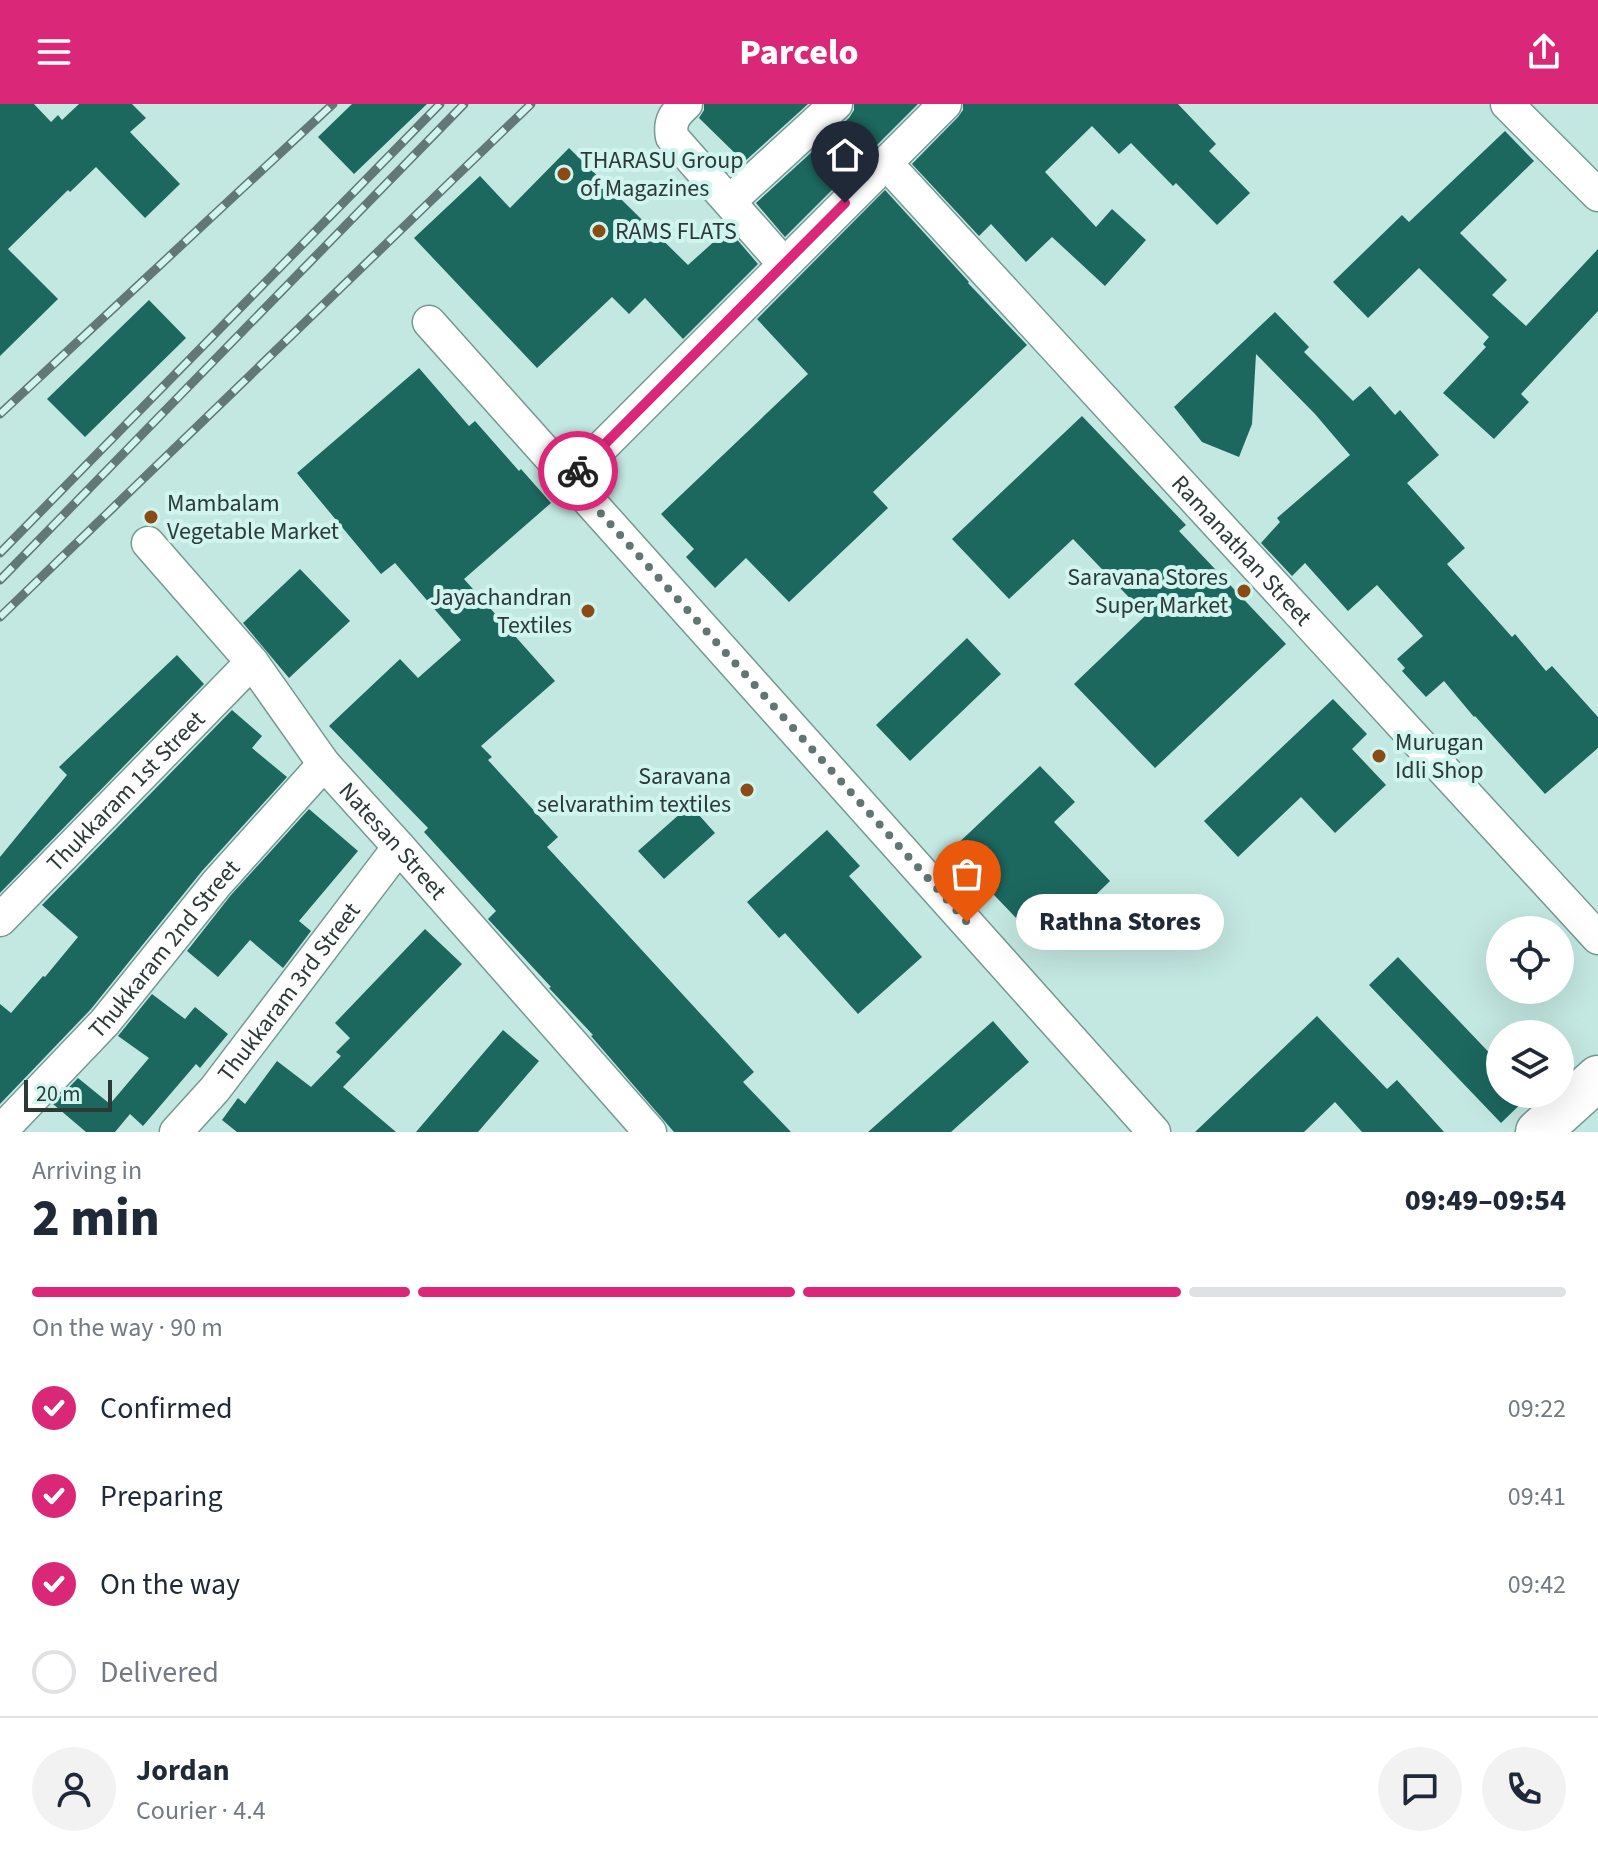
<!DOCTYPE html>
<html lang="en">
<head>
<meta charset="utf-8">
<style>
  body { margin:0; font-family:"Source Sans 3",sans-serif; background:#f2f2f3; color:#1f2937; height:100vh; display:flex; flex-direction:column; font-size:30px; white-space:nowrap }
  * { box-sizing:border-box; margin:0 }
  p { font-size:26px; color:#747a83 }
  .icon { flex:none; width:44px; height:44px; fill:none; stroke:currentColor; stroke-width:2; stroke-linecap:round; stroke-linejoin:round }
  .map { position:relative; height:1028px; overflow:hidden }
  .drawer { display:flex; flex-direction:column; background:#fff; flex:1 }
  .drawer>* { flex:none }
  .buttons { position:absolute; left:1486px; top:812px; display:grid; gap:16px }
  .buttons a { display:grid; place-items:center; width:88px; height:88px; border-radius:50%; background:#fff; box-shadow:0 8px 32px #0002; font-size:40px }
  .scale { position:absolute; left:24px; bottom:20px; width:88px; box-sizing:border-box; padding-left:8px; border:4px solid #2b3937; border-top:0; font-size:22px; line-height:28px; white-space:nowrap; color:#2b3937; -webkit-text-stroke:6px #d0f4ee; paint-order:stroke }
  .pin { position:absolute; display:grid; place-items:center; width:68px; height:68px; color:#fff; margin:-82px -34px; border-radius:50% 50% 50% 0; rotate:-45deg; box-shadow:0 0 8px #0007 }
  .pin .icon { rotate:45deg }
  .courier { position:absolute; display:grid; place-items:center; width:80px; height:80px; margin:-40px; border:6px solid #db2777; border-radius:50%; background:#fff; color:#222; box-shadow:0 2px 10px #0007 }
  .bubble { position:absolute; height:56px; border-radius:28px; background:#fff; box-shadow:0 8px 32px #0002; font-size:26px; font-weight:800; line-height:56px; text-align:center }
  .overview em { font-style:normal; font-weight:800 }
  .overview div { display:flex; flex-direction:column-reverse }
  .overview { display:flex; align-items:center; justify-content:space-between; height:136px; padding:0 32px }
  h1 { font-size:52px; font-weight:800; line-height:60px }
  .bar { display:grid; grid-template-columns:repeat(4,1fr); gap:12px 8px; align-content:center; height:96px; padding:0 32px }
  .bar i { height:10px; border-radius:6px; background:#e0e1e3 }
  .bar .current { background:#db2777 }
  .bar p { grid-column:span 4 }
  .line { display:flex; align-items:center; gap:20px; padding:0 32px; border-top:2px solid #e0e1e3 }
  .line div { flex:1 }
  .round { display:grid; place-items:center; flex:none; width:84px; height:84px; border-radius:42px; background:#f2f2f3 }
  ol { padding:0 32px; list-style:none }
  li { display:flex; align-items:center; gap:24px; height:88px }
  li p { margin-inline-start:auto }
  li .icon { padding:8px; border-radius:50%; background:#db2777; color:#fff; stroke-width:4 }
  li:last-child { color:#747a83 }
  li i { width:44px; height:44px; border:4px solid #e0e1e3; border-radius:50% }
  header { display:flex; justify-content:space-between; align-items:center; height:104px; padding:0 32px; background:#db2777; color:#fff; font-size:36px; font-weight:800 }
  .map>svg:first-child { display:block }
  .building { fill:#1c675e }
  .lines { fill:none; stroke-linecap:round; stroke-linejoin:round }
  .street-casing { stroke:#769892; stroke-width:35 }
  .secondary-casing { stroke:#769892; stroke-width:47 }
  .street { stroke:#fff; stroke-width:32 }
  .secondary { stroke:#fff; stroke-width:44 }
  .rail-casing { stroke:#627874; stroke-width:9 }
  .rail { stroke:#d0f4ee; stroke-width:6; stroke-dasharray:18; stroke-linecap:butt }
  .done { stroke:#607672; stroke-width:8; stroke-dasharray:0 14.4 }
  .route { stroke:#db2777; stroke-width:10 }
  .poi-dot { fill:#8b4b14; stroke:#d0f4ee; stroke-width:3 }
  .labels { text-anchor:middle; stroke-width:8; stroke-linejoin:round; paint-order:stroke }
  .poi-label { font-size:24px; fill:#2b3937; stroke:#d0f4ee; text-anchor:start }
  .street-label { font-size:24px; fill:#2b3937; stroke:#d0f4ee }
</style>
</head>
<body>
<header><svg class="icon" aria-label="menu" viewBox="0 0 24 24"><path d="M4 6h16M4 12h16M4 18h16"/></svg>Parcelo<svg class="icon" aria-label="share" viewBox="0 0 24 24"><path d="M12 15V3M7 8l5-5 5 5M5 13v7h14v-7"/></svg></header>
<div class="map">
<svg width="1598" height="1028" viewBox="0 0 1598 1028">
  <rect width="100%" height="100%" fill="#c3e7e1"/>
  <path class="building" d="M 0,0 L 34,0 L 51,18 L 58,11 L 62,16 L 79,0 L 132,0 L 146,14 L 130,28 L 180,80 L 145,114 L 96,63 L 70,88 L 68,86 L 8,145 L 58,195 L 0,252 Z
    M 352,0 L 427,0 L 354,70 L 318,33 Z
    M 704,0 L 808,0 L 744,58 L 699,14 L 704,6 Z
    M 854,0 L 918,0 L 785,133 L 756,99 L 849,14 L 854,6 Z
    M 963,0 L 1178,0 L 1216,40 L 1209,47 L 1250,89 L 1217,121 L 1176,79 L 1173,82 L 1131,39 L 1119,50 L 1092,22 L 1045,68 L 1096,123 L 1112,105 L 1146,136 L 1105,182 L 1052,133 L 1026,158 L 991,120 L 979,132 L 912,60 L 958,13 L 963,6 Z
    M 1505,27 L 1534,57 L 1460,129 L 1507,176 L 1492,191 L 1526,222 L 1598,145 L 1598,207 L 1521,290 L 1529,298 L 1494,335 L 1443,289 L 1486,243 L 1483,240 L 1489,233 L 1419,164 L 1368,214 L 1333,178 L 1402,111 L 1409,118 Z
    M 569,44 L 688,161 L 728,125 L 758,160 L 683,235 L 645,194 L 629,210 L 612,193 L 537,264 L 414,134 L 480,72 L 510,104 Z
    M 885,86 L 969,178 L 968,179 L 1027,241 L 873,388 L 888,404 L 789,498 L 746,454 L 715,484 L 686,453 L 694,445 L 661,410 L 808,270 L 757,215 Z
    M 149,196 L 186,234 L 85,333 L 47,295 Z
    M 1275,208 L 1309,243 L 1304,248 L 1353,297 L 1370,282 L 1395,311 L 1400,306 L 1439,351 L 1407,379 L 1465,444 L 1447,460 L 1512,533 L 1515,530 L 1546,567 L 1552,562 L 1598,613 L 1598,644 L 1545,690 L 1475,612 L 1474,613 L 1444,577 L 1426,593 L 1402,567 L 1405,564 L 1397,555 L 1423,532 L 1377,481 L 1348,507 L 1305,459 L 1292,472 L 1261,439 L 1280,418 L 1277,414 L 1350,351 L 1315,310 L 1256,250 L 1252,320 L 1239,353 L 1202,338 L 1174,303 Z
    M 419,264 L 469,322 L 475,317 L 519,367 L 521,365 L 551,399 L 464,475 L 555,577 L 481,642 L 492,653 L 488,656 L 558,733 L 547,743 L 754,968 L 743,978 L 791,1028 L 674,1028 L 591,932 L 593,931 L 549,884 L 551,883 L 488,815 L 496,807 L 424,728 L 428,724 L 329,622 L 400,555 L 418,574 L 461,536 L 395,459 L 381,470 L 297,369 Z
    M 1082,312 L 1186,421 L 1179,427 L 1286,540 L 1155,664 L 1074,580 L 1146,511 L 1073,435 L 1009,495 L 952,435 Z
    M 300,465 L 350,517 L 289,574 L 243,519 Z
    M 967,534 L 1001,570 L 910,657 L 876,621 Z
    M 177,551 L 204,580 L 0,789 L 0,753 L 67,671 L 59,663 Z
    M 1333,595 L 1367,630 L 1352,645 L 1386,681 L 1335,729 L 1301,693 L 1238,753 L 1204,717 Z
    M 232,606 L 262,632 L 252,644 L 287,673 L 202,767 L 91,905 L 0,1000 L 0,900 L 11,909 L 43,872 L 45,873 L 78,833 L 42,801 Z
    M 1040,662 L 1075,698 L 1054,718 L 1110,777 L 1043,842 L 951,746 Z
    M 690,701 L 715,729 L 664,775 L 638,747 Z
    M 309,705 L 358,747 L 299,817 L 311,827 L 283,864 L 250,836 L 218,873 L 187,847 L 231,791 Z
    M 827,726 L 860,762 L 849,772 L 922,853 L 858,910 L 785,829 L 779,834 L 747,798 Z
    M 425,825 L 462,860 L 343,983 L 396,1028 L 237,1028 L 222,1016 L 238,994 L 245,1000 L 277,957 L 311,983 L 341,952 L 336,948 L 350,934 L 335,919 Z
    M 1398,853 L 1500,960 L 1500,990 L 1531,990 L 1501,1019 L 1369,881 Z
    M 152,890 L 185,915 L 195,903 L 228,930 L 200,964 L 196,960 L 143,1022 L 130,1010 L 115,1028 L 86,1028 L 53,1000 L 78,974 L 110,1000 L 149,954 L 118,932 Z
    M 1317,912 L 1387,985 L 1397,976 L 1444,1028 L 1362,1028 L 1335,998 L 1304,1028 L 1195,1028 Z
    M 993,917 L 1029,958 L 951,1028 L 868,1028 Z
    M 503,926 L 539,957 L 478,1028 L 416,1028 Z"/>
  <g class="lines">
    <g class="street-casing">
      <g id="street">
        <path d="M 686,0 C 675,10 669,17 672,33 L 784,160"/>
        <path d="M 1507,0 L 1598,91"/>
        <path id="s1" d="M 886,59 L 1598,834"/>
        <path d="M 730,97 L 836,0"/>
        <path d="M 429,218 L 1154,1028"/>
        <path d="M 570,375 L 945,0"/>
        <path id="s2" d="M 148,439 L 252,558 L 324,660 L 399,743 L 650,1028"/>
        <path id="s3" d="M 0,816 L 252,558"/>
        <path id="s4" d="M 0,1028 L 105,918 L 217,779 L 324,660"/>
        <path id="s5" d="M 176,1028 L 215,985 L 399,743"/>
      </g>
    </g>
    <g class="secondary-casing">
      <path id="secondary" d="M 1538,1028 L 1598,974"/>
    </g>
    <use href="#street" class="street"/>
    <use href="#secondary" class="secondary"/>
    <g class="rail-casing">
      <path id="rail" d="M 0,310 L 333,0
        M 0,449 L 440,0
        M 0,476 L 464,0
        M 0,513 L 531,0"/>
    </g>
    <use href="#rail" class="rail"/>
  </g>
  <g class="lines">
    <path class="done" d="M 578,367 L 570,375 L 967,818"/>
    <path class="route" d="M 578,367 L 845,99"/>
  </g>
  <g class="poi-dot">
    <circle cx="564" cy="70" r="8"/>
    <circle cx="599" cy="127" r="8"/>
    <circle cx="151" cy="413" r="8"/>
    <circle cx="1244" cy="487" r="8"/>
    <circle cx="588" cy="507" r="8"/>
    <circle cx="1379" cy="652" r="8"/>
    <circle cx="747" cy="686" r="8"/>
  </g>
  <g class="labels">
    <g class="poi-label">
      <text x="580" y="64">THARASU Group<tspan x="580" dy="28">of Magazines</tspan></text>
      <text x="615" y="135">RAMS FLATS</text>
      <text x="167" y="407">Mambalam<tspan x="167" dy="28">Vegetable Market</tspan></text>
      <text x="1228" y="481" text-anchor="end">Saravana Stores<tspan x="1228" dy="28">Super Market</tspan></text>
      <text x="572" y="501" text-anchor="end">Jayachandran<tspan x="572" dy="28">Textiles</tspan></text>
      <text x="1395" y="646">Murugan<tspan x="1395" dy="28">Idli Shop</tspan></text>
      <text x="731" y="680" text-anchor="end">Saravana<tspan x="731" dy="28">selvarathim textiles</tspan></text>
    </g>
    <g class="street-label">
      <text dy="8" stroke="none"><textPath href="#s1" startOffset="526">Ramanathan Street</textPath></text>
      <text dy="8" stroke="none"><textPath href="#s3" startOffset="180">Thukkaram 1st Street</textPath></text>
      <text dy="8" stroke="none"><textPath href="#s2" startOffset="386">Natesan Street</textPath></text>
      <text dy="8" stroke="none"><textPath href="#s4" startOffset="246">Thukkaram 2nd Street</textPath></text>
      <text dy="8" stroke="none"><textPath href="#s5" startOffset="180">Thukkaram 3rd Street</textPath></text>
    </g>
  </g>
</svg>
<div class="buttons">
<a><svg class="icon" aria-label="locate" viewBox="0 0 24 24"><circle cx="12" cy="12" r="6"/><path d="M12 2v4M12 18v4M2 12h4M18 12h4"/></svg></a>
<a><svg class="icon" aria-label="layers" viewBox="0 0 24 24"><path d="M12 4l9 5-9 5-9-5zM3 14l9 5 9-5"/></svg></a>
</div>
<div class="scale">20 m</div>
<div class="pin" style="left:967px;top:818px;background:#ea580c"><svg class="icon" aria-label="bag" viewBox="0 0 24 24"><path d="M5 8h14l-1 12H6zM9 8a3 3 0 0 1 6 0"/></svg></div>
<div class="pin" style="left:845px;top:99px;background:#1f2937"><svg class="icon" aria-label="home" viewBox="0 0 24 24"><path d="M3 11l9-7 9 7M6 9v11h12V9"/></svg></div>
<div class="courier" style="left:578px;top:367px"><svg class="icon" aria-label="bike" viewBox="0 0 24 24"><circle cx="6" cy="16" r="4"/><circle cx="18" cy="16" r="4"/><path d="M6 16l4-8h5l3 8M10 8l3 8H6M13 5h3"/></svg></div>
<div class="bubble" style="left:1016px;top:790px;width:208px">Rathna Stores</div>
</div>
<section class="drawer">
<div class="overview"><div><h1>2 min</h1><p>Arriving in</p></div><em>09:49–09:54</em></div>
<div class="bar"><i class="current"></i><i class="current"></i><i class="current"></i><i></i><p>On the way · 90 m</p></div>
<ol>
<li><svg class="icon" aria-label="check" viewBox="0 0 24 24"><path d="M5 12l5 5 9-10"/></svg>Confirmed<p>09:22</p></li>
<li><svg class="icon" aria-label="check" viewBox="0 0 24 24"><path d="M5 12l5 5 9-10"/></svg>Preparing<p>09:41</p></li>
<li><svg class="icon" aria-label="check" viewBox="0 0 24 24"><path d="M5 12l5 5 9-10"/></svg>On the way<p>09:42</p></li>
<li><i></i>Delivered</li>
</ol>
<div class="line" style="height:144px"><a class="round"><svg class="icon" aria-label="person" viewBox="0 0 24 24"><circle cx="12" cy="8" r="4"/><path d="M4 21q1-7 8-7t8 7"/></svg></a><div><b>Jordan</b><p>Courier · 4.4</p></div><a class="round"><svg class="icon" aria-label="chat" viewBox="0 0 24 24"><path d="M4 5h16v11H9l-5 4z"/></svg></a><a class="round"><svg class="icon" aria-label="phone" viewBox="0 0 24 24"><path d="M5 4h4l2 5-3 2q2 4 5 5l2-3 5 2v4C11 20 4 13 5 4z"/></svg></a></div>
</section>
</body>
</html>
